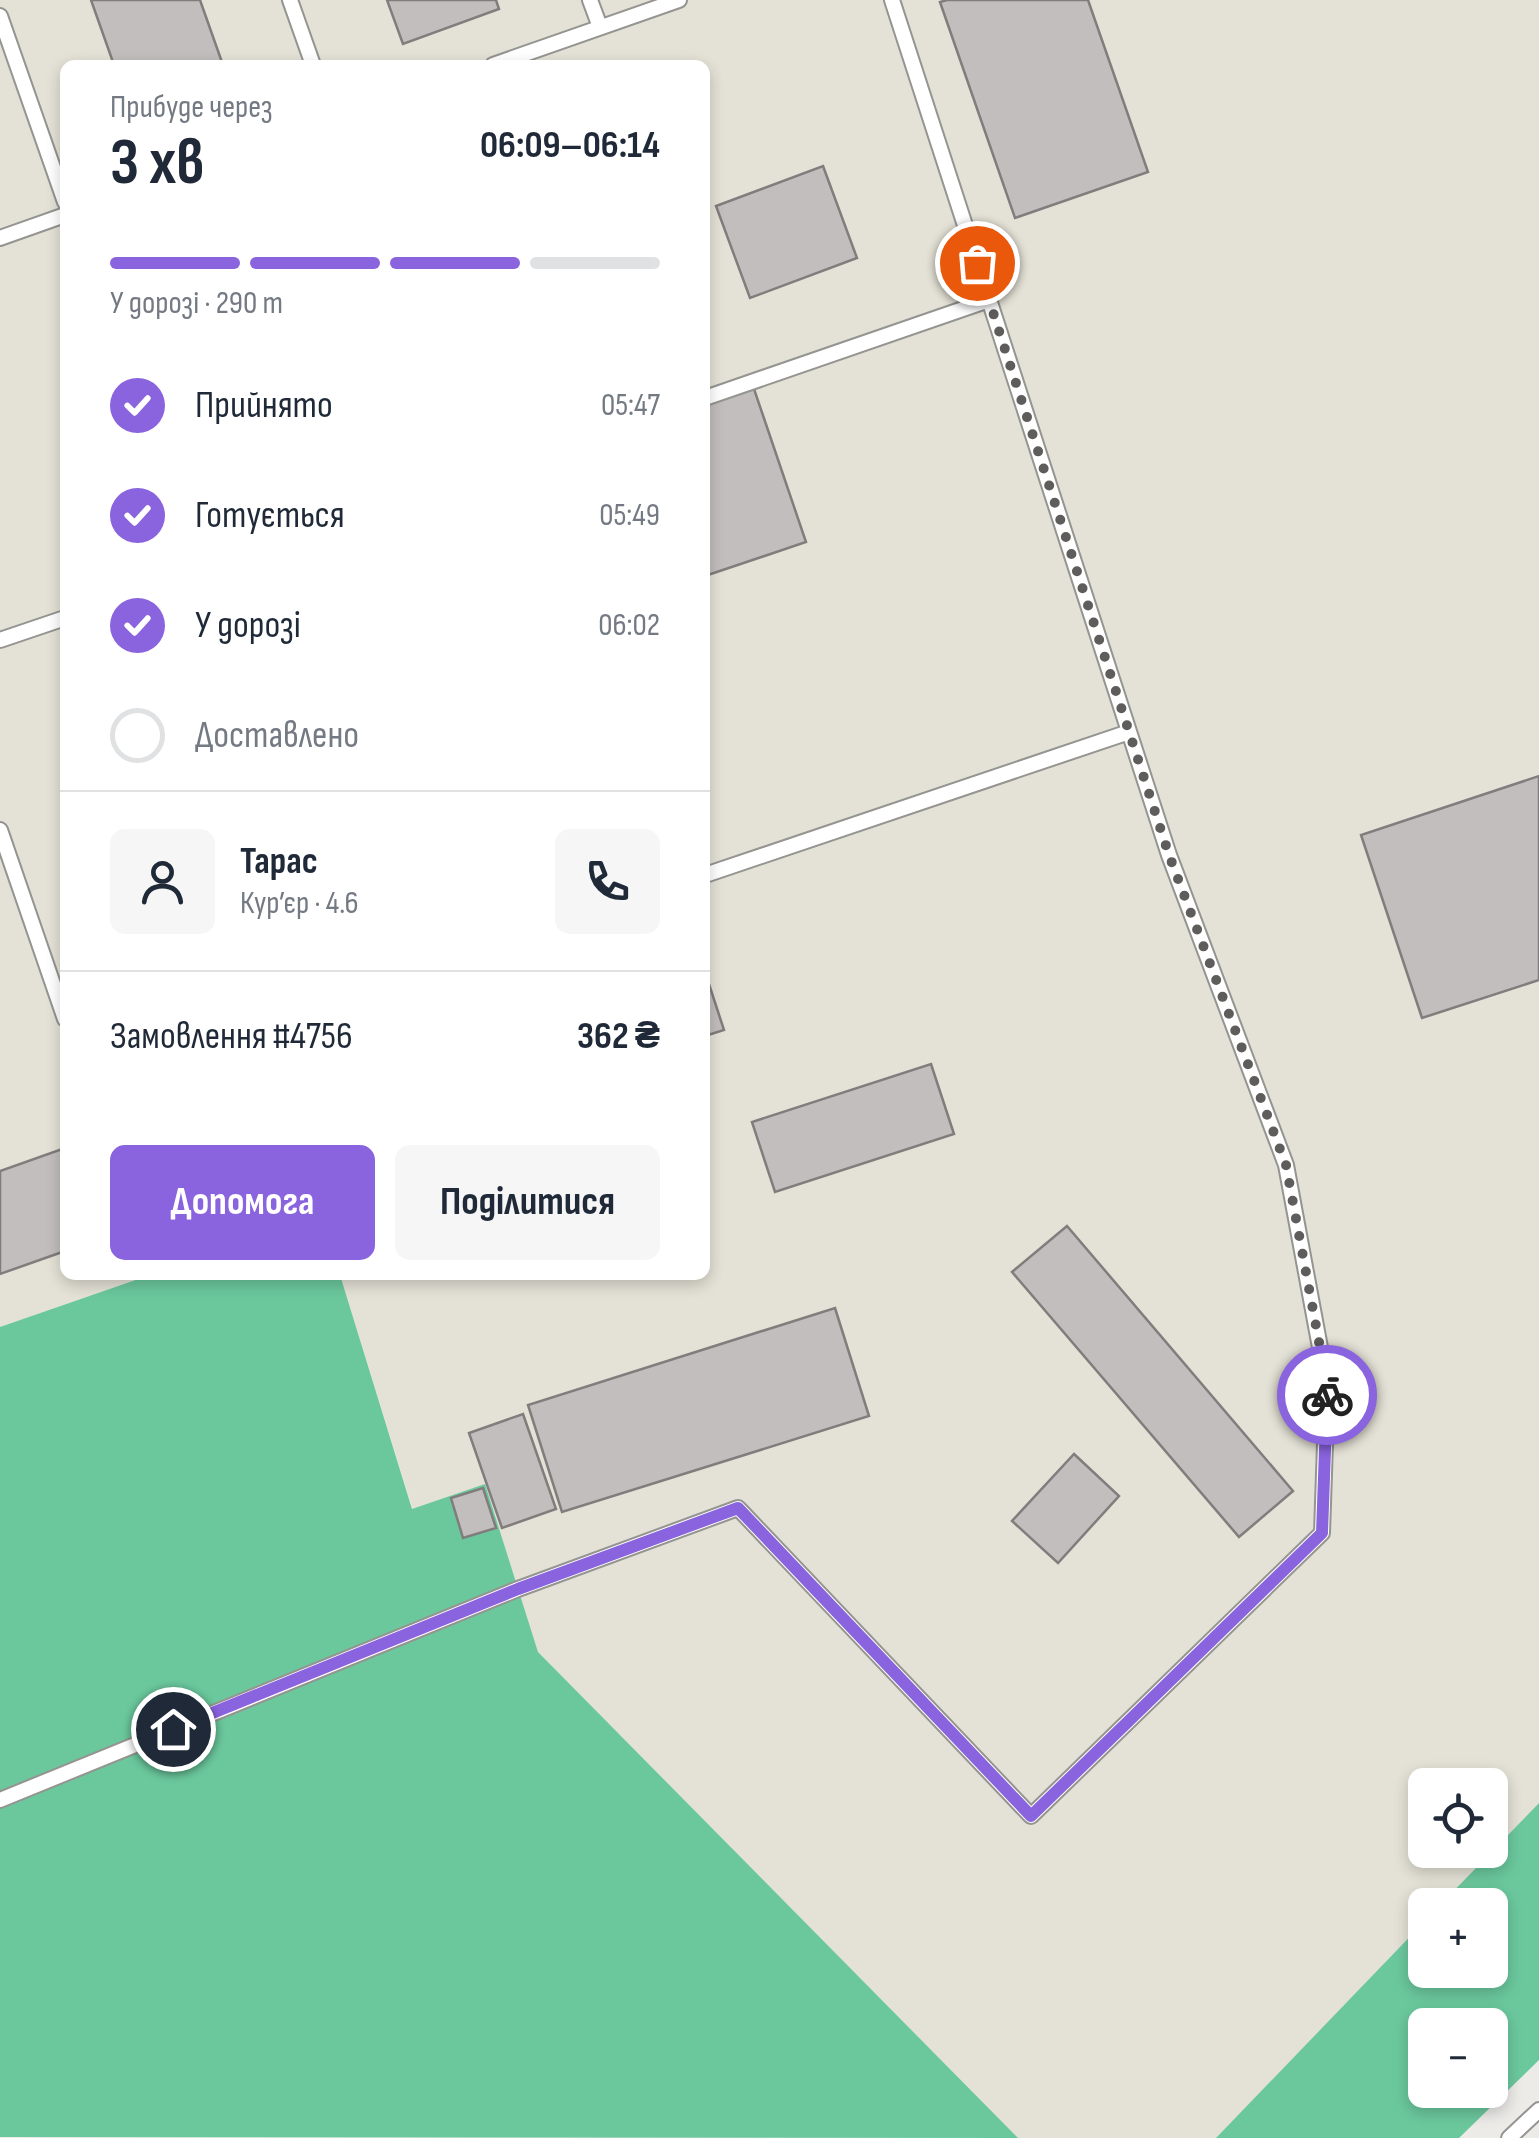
<!DOCTYPE html>
<html lang="uk">
<head>
<meta charset="utf-8">
<style>
  body { margin:0; font-family:"Sofia Sans Condensed",sans-serif; background:#f6f6f7; color:#1f2937; height:100vh; display:flex; flex-direction:column; font-size:38px; white-space:nowrap }
  * { box-sizing:border-box; margin:0 }
  p { font-size:32px; color:#747a83 }
  .icon { flex:none; width:55px; height:55px; fill:none; stroke:currentColor; stroke-width:2; stroke-linecap:round; stroke-linejoin:round }
  .map { position:relative; flex:1; overflow:hidden }
  .drawer { position:absolute; left:60px; top:60px; width:650px; height:1220px; display:flex; flex-direction:column; background:#fff; border-radius:15px; box-shadow:0 5px 15px #0003 }
  .drawer>* { flex:none }
  .controls { position:absolute; left:1408px; top:1768px; display:grid; gap:20px }
  .controls a { display:grid; place-items:center; width:100px; height:100px; border-radius:15px; background:#fff; box-shadow:0 5px 15px #0003; font-size:50px }
  .pin { position:absolute; display:grid; place-items:center; width:85px; height:85px; color:#fff; margin:-42px; border:5px solid #fff; border-radius:50%; box-shadow:0 2px 10px #0007 }
  .courier { position:absolute; display:grid; place-items:center; width:100px; height:100px; margin:-50px; border:8px solid #8a63de; border-radius:50%; background:#fff; color:#222; box-shadow:0 2px 12px #0007 }
  .summary em { font-style:normal; font-weight:700 }
  .summary div { display:flex; flex-direction:column-reverse }
  .summary { display:flex; align-items:center; justify-content:space-between; height:170px; padding:0 50px }
  h1 { font-size:65px; font-weight:700; line-height:75px }
  .bar { display:grid; grid-template-columns:repeat(4,1fr); gap:15px 10px; align-content:center; height:120px; padding:0 50px }
  .bar i { height:12px; border-radius:8px; background:#e0e1e3 }
  .bar .selected { background:#8a63de }
  .bar p { grid-column:span 4 }
  .line { display:flex; align-items:center; gap:25px; padding:0 50px; border-top:2px solid #e0e1e3 }
  .line div { flex:1 }
  .round { display:grid; place-items:center; flex:none; width:105px; height:105px; border-radius:15px; background:#f6f6f7 }
  ol { padding:0 50px; list-style:none }
  li { display:flex; align-items:center; gap:30px; height:110px }
  li p { margin-inline-start:auto }
  li .icon { padding:10px; border-radius:50%; background:#8a63de; color:#fff; stroke-width:4 }
  li:last-child { color:#747a83 }
  li i { width:55px; height:55px; border:5px solid #e0e1e3; border-radius:50% }
  .cta { display:flex; gap:20px; margin-top:auto; padding:20px 50px }
  .cta a { flex:1; height:115px; border-radius:15px; background:#8a63de; color:#fff; font-size:40px; font-weight:700; line-height:115px; text-align:center }
  .cta a+a { background:#f6f6f7; color:#1f2937 }
  .map>svg:first-child { display:block }
  .built { fill:#e4e1d6; fill-rule:evenodd }
  .forest { fill:#6bc89d; fill-rule:evenodd }
  .building { fill:#c1bebd; stroke:#817d7d; stroke-width:2.5 }
  .lines { fill:none; stroke-linecap:round; stroke-linejoin:round }
  .lane-casing { stroke:#949491; stroke-width:18 }
  .lane { stroke:#fff; stroke-width:14 }
  .done { stroke:#5e5d5c; stroke-width:10; stroke-dasharray:0 18 }
  .route { stroke:#8a63de; stroke-width:12 }
</style>
</head>
<body>
<div class="map">
<svg width="1539" height="2138" viewBox="0 0 1539 2138">
  <rect width="100%" height="100%" fill="#ecebe8"/>
  <path class="built" d="M 0,0 L 1539,0 L 1539,1803 L 1440,1905 L 1425,1905 L 1425,1921 L 1216,2138 L 1018,2138 L 538,1652 L 485,1485 L 413,1510 L 340,1275 L 705,1275 L 705,65 L 65,65 L 65,1275 L 150,1275 L 0,1327 ZM 1425,1785 L 1490,1785 L 1490,1850 L 1425,1850 Z"/>
  <path class="forest" d="M 150,1275 L 340,1275 L 412,1509 L 485,1484 L 538,1652 L 1018,2138 L 0,2137 L 0,1327 Z
    M 1539,1803 L 1539,2060 L 1459,2138 L 1216,2138 L 1425,1921 L 1425,1970 L 1490,1970 L 1490,1905 L 1440,1905 ZM 1425,2025 L 1490,2025 L 1490,2090 L 1425,2090 Z"/>
  <path class="building" d="M 91,0 L 200,0 L 223,65 L 114,65 Z
    M 387,0 L 496,0 L 499,9 L 403,44 Z
    M 947,0 L 1088,0 L 1148,172 L 1015,218 L 940,2 Z
    M 823,166 L 857,258 L 750,298 L 716,206 Z
    M 753,386 L 806,542 L 705,576 L 705,402 Z
    M 1539,776 L 1539,980 L 1422,1018 L 1361,835 Z
    M 705,972 L 724,1030 L 705,1036 Z
    M 931,1064 L 954,1134 L 775,1192 L 752,1122 Z
    M 65,1148 L 65,1251 L 0,1274 L 0,1171 Z
    M 1067,1226 L 1293,1491 L 1239,1537 L 1012,1272 Z
    M 835,1308 L 869,1416 L 562,1512 L 528,1405 Z
    M 523,1414 L 556,1509 L 502,1528 L 469,1433 Z
    M 1074,1454 L 1119,1496 L 1058,1563 L 1012,1521 Z
    M 483,1488 L 496,1528 L 463,1538 L 451,1498 Z"/>
  <g class="lines">
    <g class="lane-casing">
      <path id="lane" d="M 290,0 L 313,65
        M 590,0 L 600,27
        M 0,16 L 65,202
        M 493,65 L 679,0
        M 0,238 L 65,215
        M 705,398 L 989,300
        M 0,640 L 65,618
        M 0,830 L 65,1019
        M 705,875 L 1129,732
        M 0,1800 L 518,1589 L 738,1508 L 1031,1816 L 1322,1533 L 1327,1385 L 1286,1165 L 1169,855 L 892,0
        M 1509,2138 L 1539,2110"/>
    </g>
    <use href="#lane" class="lane"/>
  </g>
  <g class="lines">
    <path class="done" d="M 977,263 L 1169,855 L 1286,1165 L 1327,1385 L 1327,1395"/>
    <path class="route" d="M 173,1729 L 518,1589 L 738,1508 L 1031,1816 L 1322,1533 L 1327,1395"/>
  </g>
</svg>
<div class="controls">
<a><svg class="icon" aria-label="locate" viewBox="0 0 24 24"><circle cx="12" cy="12" r="6"/><path d="M12 2v4M12 18v4M2 12h4M18 12h4"/></svg></a>
<a>+</a>
<a>−</a>
</div>
<div class="pin" style="left:977px;top:263px;background:#ea580c"><svg class="icon" aria-label="bag" viewBox="0 0 24 24"><path d="M5 8h14l-1 12H6zM9 8a3 3 0 0 1 6 0"/></svg></div>
<div class="pin" style="left:173px;top:1729px;background:#1f2937"><svg class="icon" aria-label="home" viewBox="0 0 24 24"><path d="M3 11l9-7 9 7M6 9v11h12V9"/></svg></div>
<div class="courier" style="left:1327px;top:1395px"><svg class="icon" aria-label="bike" viewBox="0 0 24 24"><circle cx="6" cy="16" r="4"/><circle cx="18" cy="16" r="4"/><path d="M6 16l4-8h5l3 8M10 8l3 8H6M13 5h3"/></svg></div>
<section class="drawer">
<div class="summary"><div><h1>3 хв</h1><p>Прибуде через</p></div><em>06:09–06:14</em></div>
<div class="bar"><i class="selected"></i><i class="selected"></i><i class="selected"></i><i></i><p>У дорозі · 290 m</p></div>
<ol>
<li><svg class="icon" aria-label="check" viewBox="0 0 24 24"><path d="M5 12l5 5 9-10"/></svg>Прийнято<p>05:47</p></li>
<li><svg class="icon" aria-label="check" viewBox="0 0 24 24"><path d="M5 12l5 5 9-10"/></svg>Готується<p>05:49</p></li>
<li><svg class="icon" aria-label="check" viewBox="0 0 24 24"><path d="M5 12l5 5 9-10"/></svg>У дорозі<p>06:02</p></li>
<li><i></i>Доставлено</li>
</ol>
<div class="line" style="height:180px"><a class="round"><svg class="icon" aria-label="person" viewBox="0 0 24 24"><circle cx="12" cy="8" r="4"/><path d="M4 21q1-7 8-7t8 7"/></svg></a><div><b>Тарас</b><p>Кур’єр · 4.6</p></div><a class="round"><svg class="icon" aria-label="phone" viewBox="0 0 24 24"><path d="M5 4h4l2 5-3 2q2 4 5 5l2-3 5 2v4C11 20 4 13 5 4z"/></svg></a></div>
<div class="line" style="height:130px"><div>Замовлення #4756</div><b>362 ₴</b></div>
<div class="cta"><a>Допомога</a><a>Поділитися</a></div>
</section>
</div>
</body>
</html>
